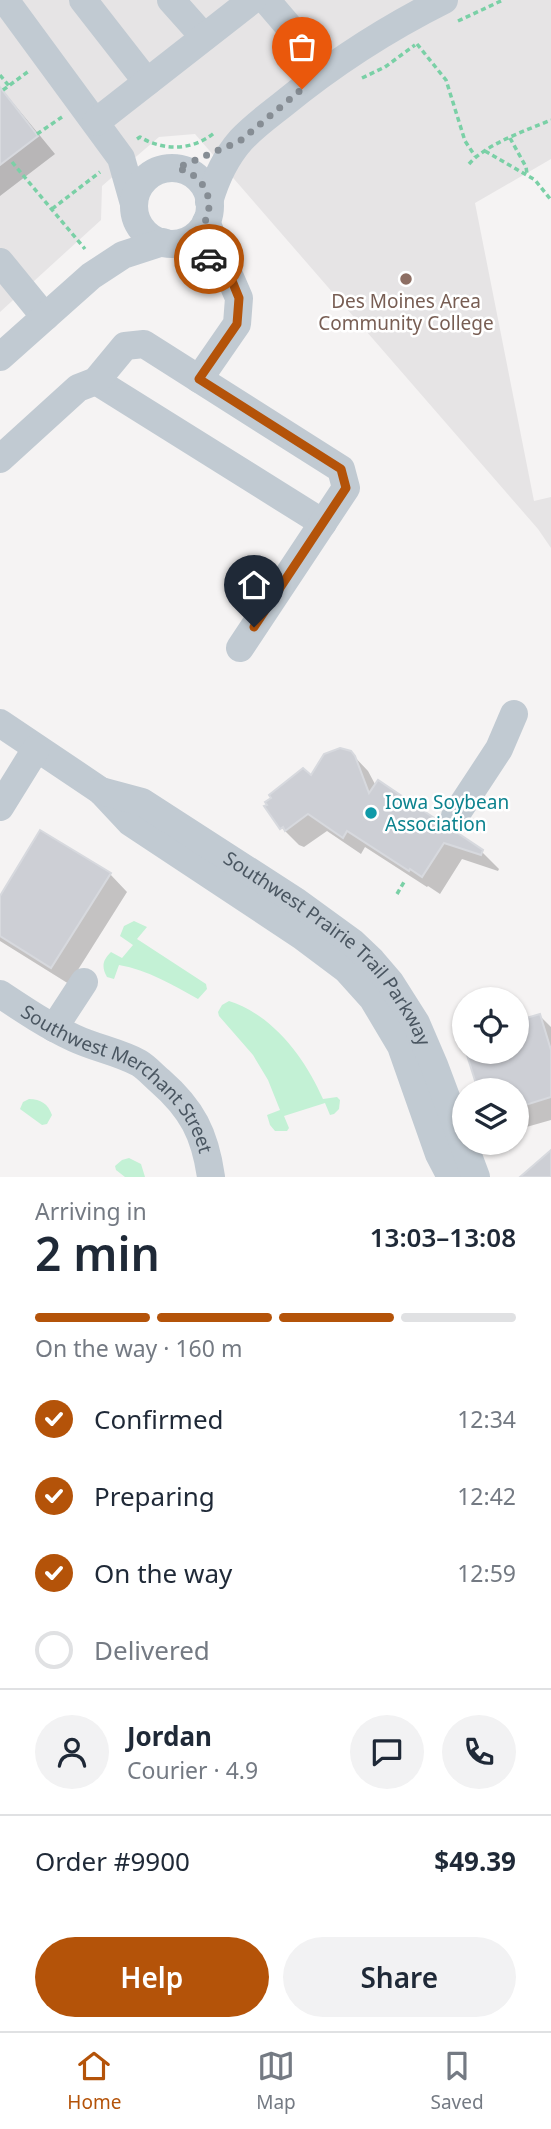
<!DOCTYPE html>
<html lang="en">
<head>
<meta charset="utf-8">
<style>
  body { margin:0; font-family:"Noto Sans",sans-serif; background:#f2f2f3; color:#1f2937; height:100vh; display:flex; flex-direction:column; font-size:26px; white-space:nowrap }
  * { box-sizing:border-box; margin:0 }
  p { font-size:23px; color:#747a83 }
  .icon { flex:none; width:38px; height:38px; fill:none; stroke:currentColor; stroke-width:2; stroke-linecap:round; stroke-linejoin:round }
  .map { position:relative; height:1177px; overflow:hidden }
  .sheet { display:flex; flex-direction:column; background:#fff; flex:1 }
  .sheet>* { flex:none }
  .buttons { position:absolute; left:452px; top:987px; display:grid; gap:14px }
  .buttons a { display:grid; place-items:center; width:77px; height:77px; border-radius:50%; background:#fff; box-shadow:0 2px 5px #0004; font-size:35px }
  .pin { position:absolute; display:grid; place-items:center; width:60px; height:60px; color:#fff; margin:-72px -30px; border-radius:50% 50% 50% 0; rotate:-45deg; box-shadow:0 0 7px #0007 }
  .pin .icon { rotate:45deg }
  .courier { position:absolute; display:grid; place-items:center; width:70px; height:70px; margin:-35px; border:5px solid #b45309; border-radius:50%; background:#fff; color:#222; box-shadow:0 2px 9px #0007 }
  .headline em { font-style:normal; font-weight:600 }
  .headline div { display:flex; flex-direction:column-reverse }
  .headline { display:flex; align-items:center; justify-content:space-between; height:119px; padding:0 35px }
  h1 { font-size:46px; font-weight:600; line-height:52px }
  .bar { display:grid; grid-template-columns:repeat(4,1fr); gap:10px 7px; align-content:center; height:84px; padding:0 35px }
  .bar i { height:9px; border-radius:5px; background:#e0e1e3 }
  .bar .selected { background:#b45309 }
  .bar p { grid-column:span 4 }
  .line { display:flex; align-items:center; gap:18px; padding:0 35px; border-top:2px solid #e0e1e3 }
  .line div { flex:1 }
  .round { display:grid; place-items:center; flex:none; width:74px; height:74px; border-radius:37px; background:#f2f2f3 }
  ol { padding:0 35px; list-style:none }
  li { display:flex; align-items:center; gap:21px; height:77px }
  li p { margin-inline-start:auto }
  li .icon { padding:7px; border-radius:50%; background:#b45309; color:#fff; stroke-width:4 }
  li:last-child { color:#747a83 }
  li i { width:38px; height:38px; border:4px solid #e0e1e3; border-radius:50% }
  .button { display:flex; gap:14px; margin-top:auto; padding:14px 35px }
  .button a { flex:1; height:80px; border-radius:42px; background:#b45309; color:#fff; font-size:28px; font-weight:600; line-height:80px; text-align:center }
  .button a+a { background:#f2f2f3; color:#1f2937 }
  .menu { display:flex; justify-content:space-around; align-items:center; height:98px; border-top:2px solid #e0e1e3; background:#fff; font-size:19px; color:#747a83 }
  .menu a { display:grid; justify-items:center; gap:4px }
  .menu .selected { color:#b45309 }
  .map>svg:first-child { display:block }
  .education { fill:#e6e4e5 }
  .green { fill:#c3f1d5 }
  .shadow { fill:#0003 }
  .building { fill:#cdcfd5; stroke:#d7d9de; stroke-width:2 }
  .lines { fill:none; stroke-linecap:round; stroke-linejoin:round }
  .path { stroke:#7ad0a6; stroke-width:3.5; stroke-dasharray:5 3.5; stroke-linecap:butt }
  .minor { stroke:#c1cad2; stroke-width:28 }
  .done { stroke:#868d94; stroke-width:7; stroke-dasharray:0 12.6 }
  .route { stroke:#b45309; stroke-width:9 }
  .education-dot { fill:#8d6e63; stroke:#fff; stroke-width:2.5 }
  .culture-dot { fill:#0f9aa8; stroke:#fff; stroke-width:2.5 }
  .labels { text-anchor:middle; stroke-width:5; stroke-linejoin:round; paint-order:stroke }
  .education-label { font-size:19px; fill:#785e54; stroke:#fff }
  .culture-label { font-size:19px; fill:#0d838f; stroke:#fff; text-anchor:start }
  .street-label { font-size:19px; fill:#4a5661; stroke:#fff }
</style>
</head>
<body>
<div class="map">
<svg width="551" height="1177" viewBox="0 0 551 1177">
  <rect width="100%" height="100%" fill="#f5f3f3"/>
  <path class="education" d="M 0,0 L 551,0 L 551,159 L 475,203 L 534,501 L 551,497 L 551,548 L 538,529 L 195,134 L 159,137 L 102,186 L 101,220 L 0,312 Z"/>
  <path class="green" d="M 134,921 L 147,927 L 137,939 L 206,984 L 207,989 L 198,999 C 173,985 148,970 119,965 L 114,979 L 107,977 C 101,966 103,960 111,952 L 122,958 L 133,945 L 120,936 L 124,926 Z
    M 229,1001 C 273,1015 305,1058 323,1099 L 337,1097 L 340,1100 L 339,1109 L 334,1114 L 330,1115 L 325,1103 L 284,1116 L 289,1128 L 287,1131 L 275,1131 L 270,1125 L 267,1115 L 280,1110 L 268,1080 L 253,1055 L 219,1016 L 218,1012 L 222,1005 Z
    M 29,1099 C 41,1099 48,1104 52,1115 L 47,1124 L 42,1125 L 20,1109 L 23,1102 Z
    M 129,1158 L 141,1164 L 145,1177 L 125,1177 L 116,1170 L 115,1166 L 122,1160 Z"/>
  <path class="shadow" d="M 0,87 L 55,154 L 0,196 Z
    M 350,752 L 368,771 L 376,786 L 482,852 L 499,869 L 498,871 L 462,859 L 440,894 L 428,886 L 427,887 L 365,847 L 361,854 L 327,831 L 304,847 L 299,845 L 281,827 L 311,777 Z
    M 110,874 L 127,892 L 69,984 L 0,941 L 0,899 Z
    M 540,1016 L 551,1027 L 551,1120 L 516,1130 L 516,1090 L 480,1090 L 468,1052 L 516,1052 Z"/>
  <path class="building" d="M 0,87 L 38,136 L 0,165 Z
    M 340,748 L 351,751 L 355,756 L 369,793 L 378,780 L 440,822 L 445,829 L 456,832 L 483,850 L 481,855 L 444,843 L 422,877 L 410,869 L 409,871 L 347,831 L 343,838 L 308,814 L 285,831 L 283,827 L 280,829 L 264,806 L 267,805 L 265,802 L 271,798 L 269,795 L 303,768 L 311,775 L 324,754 Z
    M 40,830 L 111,873 L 51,968 L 0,936 L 0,896 Z
    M 540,1014 L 551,1050 L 551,1097 L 516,1108 L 516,1090 L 478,1090 L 466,1052 L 516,1052 L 516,1021 Z
    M 551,1150 L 551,1177 L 520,1177 Z"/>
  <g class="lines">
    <path class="path" d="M 458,21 L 503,0
      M 417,44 L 446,80 L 465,141 L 475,156
      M 0,75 L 9,86
      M 362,78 L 385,67 L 415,45
      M 3,90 L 29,71
      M 37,134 L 62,117
      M 510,138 L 526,167 L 527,174
      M 137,139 L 140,137 C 163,151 192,151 214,133
      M 485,151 L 535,180 L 551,200
      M 12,162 L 85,249
      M 469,164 C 486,144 527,130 551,120
      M 52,209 L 100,172
      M 397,894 L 404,882"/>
    <g class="minor">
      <path d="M 5,0 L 121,158 L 134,204"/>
      <path d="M 83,0 L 147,82"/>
      <path d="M 171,0 L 204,37"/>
      <path d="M 266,0 L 326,70"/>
      <path d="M 96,122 L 252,0"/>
      <circle cx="172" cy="206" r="38"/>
      <path d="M 209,202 C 215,181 226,157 241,140 C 253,127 268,116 282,105 C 332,64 386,29 444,0"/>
      <path d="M 0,262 L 45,317"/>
      <path d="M 0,357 L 91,276 L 123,255 L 163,242"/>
      <path d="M 199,379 L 237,324 L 239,298 L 206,222"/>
      <path d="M 96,381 L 323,523"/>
      <path d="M 0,459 L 78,388 L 96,381 L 125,346 L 144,344 L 341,469 L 346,488 L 240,648"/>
      <path d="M 0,723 L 101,791 L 130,822 L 302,936 L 346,969 L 373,999 L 401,1046 L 439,1154 L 451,1177"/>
      <path id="s1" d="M 101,791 L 142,802 L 297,902 L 352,942 L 372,961 L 390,982 L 416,1023 L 434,1065 L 476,1177"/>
      <path d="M 0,807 L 36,749"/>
      <path d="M 455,816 L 499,749 L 514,714"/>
      <path id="s2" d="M 0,994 C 24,1010 48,1026 74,1038 C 95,1048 119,1052 139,1063 C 146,1067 153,1075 160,1081 C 192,1109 205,1134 211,1177"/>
      <path d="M 54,1028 L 84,982"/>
    </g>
  </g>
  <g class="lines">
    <path class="done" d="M 209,259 L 183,242 C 220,225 217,178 177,168 L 240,141 L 302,89"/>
    <path class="route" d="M 209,259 L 228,271 L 239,298 L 237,324 L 199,379 L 341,469 L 346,488 L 254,627"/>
  </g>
  <circle class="education-dot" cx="406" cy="279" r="7"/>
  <circle class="culture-dot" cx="371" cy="813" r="7"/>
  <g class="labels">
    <g class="education-label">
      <text x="406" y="308">Des Moines Area<tspan x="406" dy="22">Community College</tspan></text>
    </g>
    <g class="culture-label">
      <text x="385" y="809">Iowa Soybean<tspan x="385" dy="22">Association</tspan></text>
    </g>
    <g class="street-label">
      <text dy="7" stroke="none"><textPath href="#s1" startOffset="282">Southwest Prairie Trail Parkway</textPath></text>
      <text dy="7" stroke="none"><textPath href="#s2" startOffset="149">Southwest Merchant Street</textPath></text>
    </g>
  </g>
</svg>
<div class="buttons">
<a><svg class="icon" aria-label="locate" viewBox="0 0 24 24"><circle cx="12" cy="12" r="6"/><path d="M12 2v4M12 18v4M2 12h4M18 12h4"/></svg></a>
<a><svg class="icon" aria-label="layers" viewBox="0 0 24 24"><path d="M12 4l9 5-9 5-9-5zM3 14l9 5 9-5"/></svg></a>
</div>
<div class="pin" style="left:302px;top:89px;background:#ea580c"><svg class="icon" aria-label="bag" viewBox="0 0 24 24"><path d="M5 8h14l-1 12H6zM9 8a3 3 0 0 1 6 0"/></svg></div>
<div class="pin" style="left:254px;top:627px;background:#1f2937"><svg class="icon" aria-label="home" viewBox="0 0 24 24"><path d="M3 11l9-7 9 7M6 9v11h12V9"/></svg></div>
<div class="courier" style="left:209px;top:259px"><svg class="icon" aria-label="car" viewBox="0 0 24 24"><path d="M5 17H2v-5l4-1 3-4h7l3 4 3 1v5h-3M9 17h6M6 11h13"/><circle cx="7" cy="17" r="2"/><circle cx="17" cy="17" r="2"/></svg></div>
</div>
<section class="sheet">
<div class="headline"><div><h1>2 min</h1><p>Arriving in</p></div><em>13:03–13:08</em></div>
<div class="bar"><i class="selected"></i><i class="selected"></i><i class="selected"></i><i></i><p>On the way · 160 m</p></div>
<ol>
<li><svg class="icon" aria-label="check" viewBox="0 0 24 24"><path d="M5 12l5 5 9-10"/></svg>Confirmed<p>12:34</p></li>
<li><svg class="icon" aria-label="check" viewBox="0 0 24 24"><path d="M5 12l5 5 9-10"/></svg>Preparing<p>12:42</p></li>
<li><svg class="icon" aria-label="check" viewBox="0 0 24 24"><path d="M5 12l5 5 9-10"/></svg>On the way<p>12:59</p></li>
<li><i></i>Delivered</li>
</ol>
<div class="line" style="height:126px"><a class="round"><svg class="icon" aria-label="person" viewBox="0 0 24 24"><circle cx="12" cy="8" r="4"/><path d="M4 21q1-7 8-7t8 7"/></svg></a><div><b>Jordan</b><p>Courier · 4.9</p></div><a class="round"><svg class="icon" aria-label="chat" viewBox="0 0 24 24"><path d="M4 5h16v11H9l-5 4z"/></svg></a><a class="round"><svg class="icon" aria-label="phone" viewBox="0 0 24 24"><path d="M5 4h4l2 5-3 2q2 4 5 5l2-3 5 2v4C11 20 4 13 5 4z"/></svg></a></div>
<div class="line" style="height:91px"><div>Order #9900</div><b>$49.39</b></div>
<div class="button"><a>Help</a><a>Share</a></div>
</section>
<nav class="menu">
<a class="selected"><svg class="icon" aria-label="home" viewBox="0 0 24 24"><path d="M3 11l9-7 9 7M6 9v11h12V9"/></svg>Home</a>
<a><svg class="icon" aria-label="map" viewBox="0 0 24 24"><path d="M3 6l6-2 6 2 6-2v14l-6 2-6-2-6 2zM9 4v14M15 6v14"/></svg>Map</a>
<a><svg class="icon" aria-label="saved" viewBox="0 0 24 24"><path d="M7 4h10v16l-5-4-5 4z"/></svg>Saved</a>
</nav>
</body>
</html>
